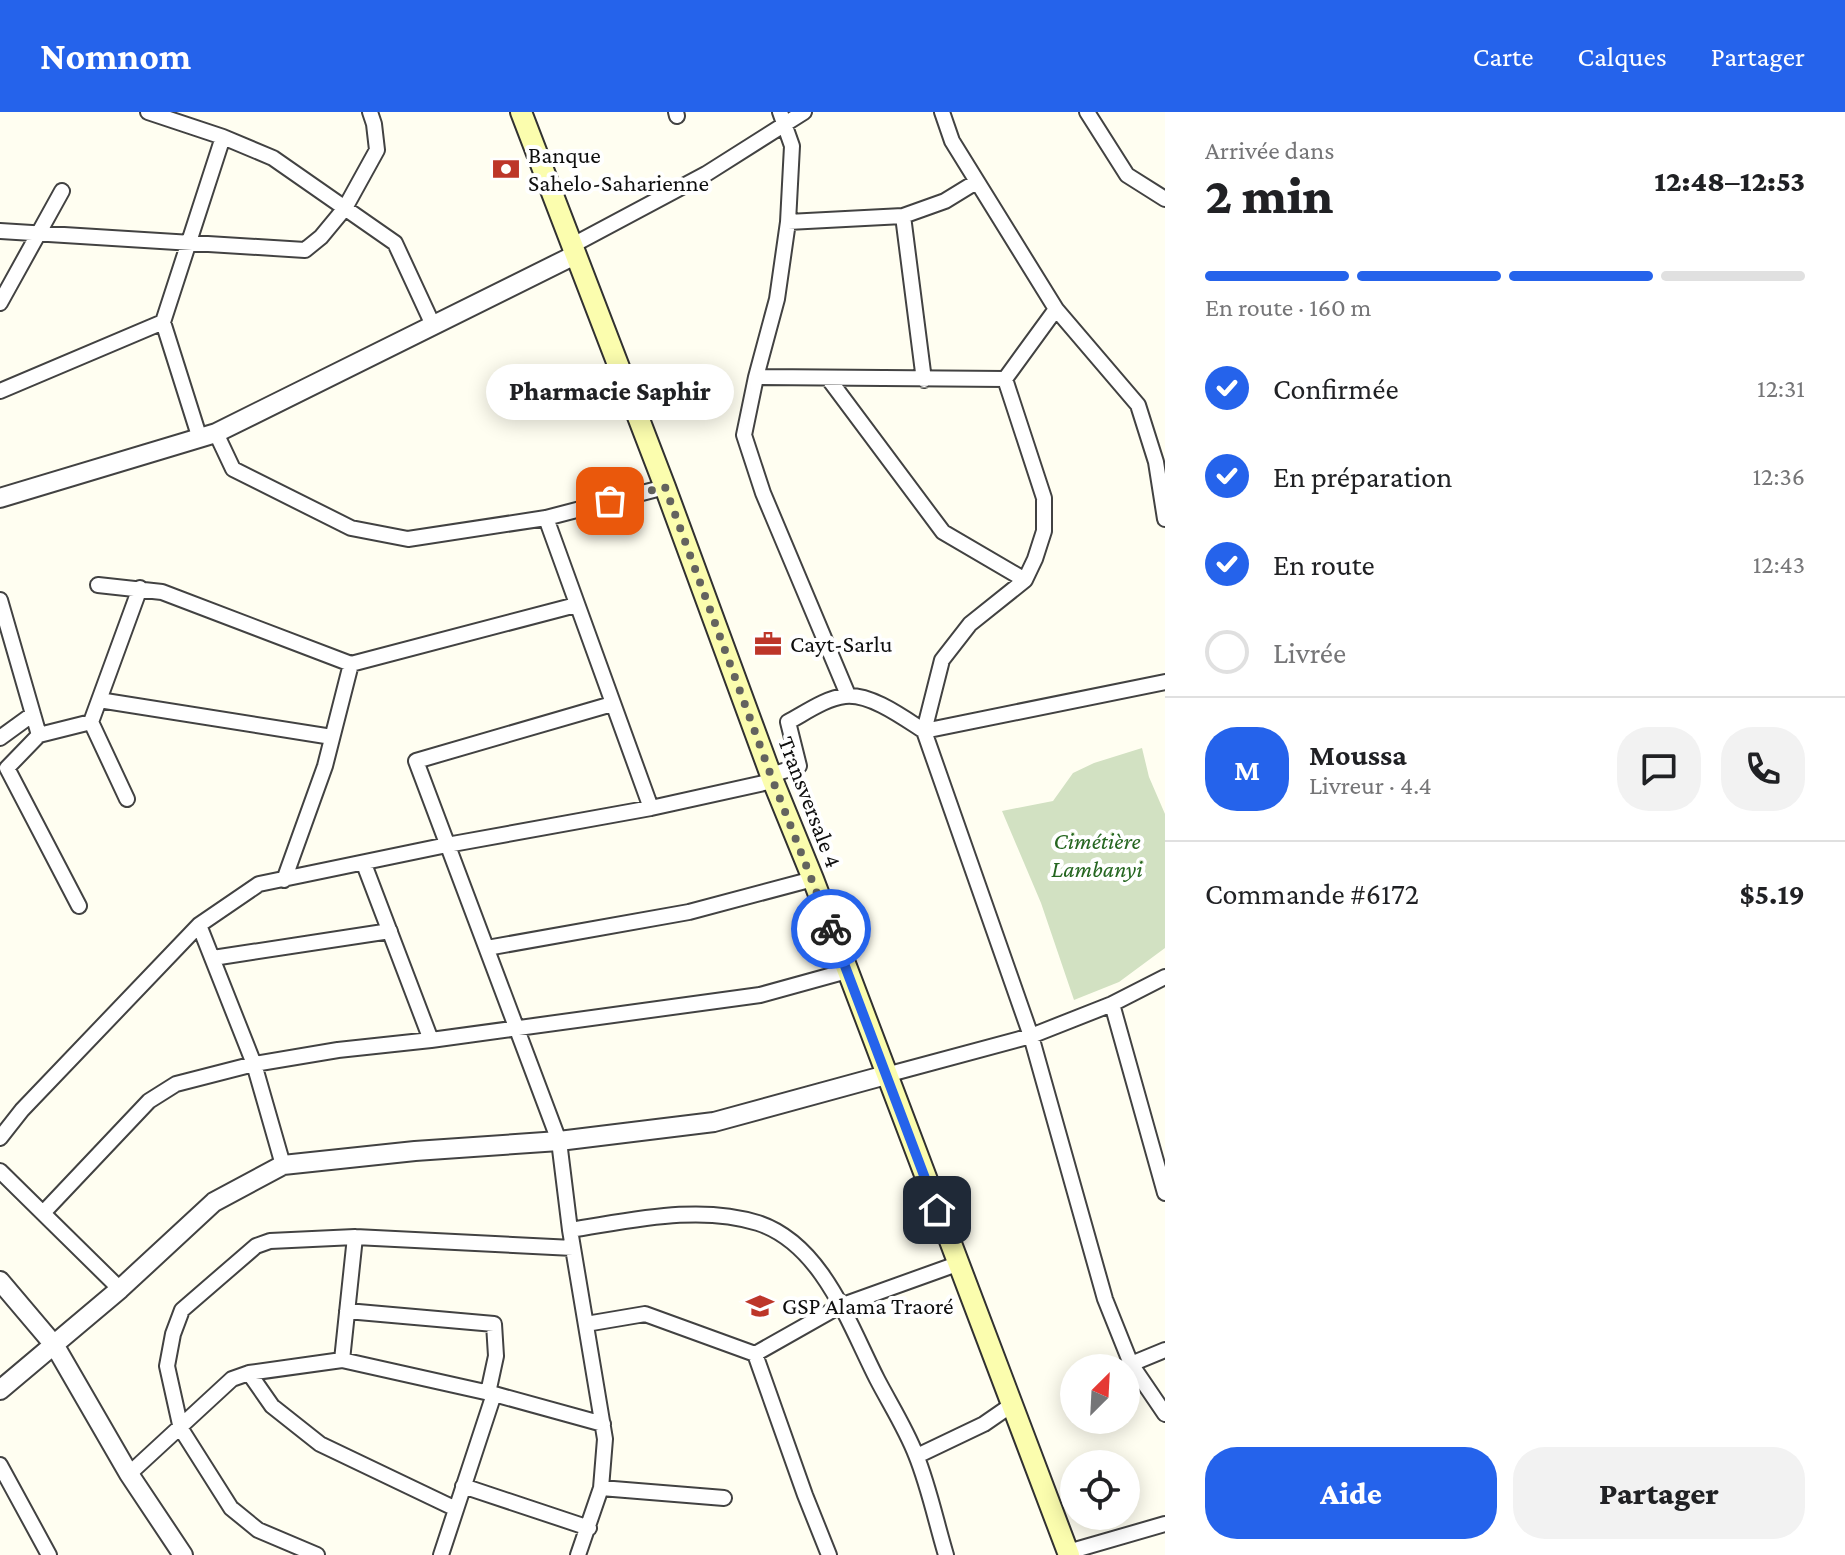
<!DOCTYPE html>
<html lang="fr">
<head>
<meta charset="utf-8">
<style>
  body { margin:0; font-family:"Crimson Pro",serif; background:#f2f2f2; color:#202124; height:100vh; display:flex; flex-direction:column; font-size:30px; white-space:nowrap }
  * { box-sizing:border-box; margin:0 }
  p { font-size:26px; color:#757577 }
  .icon { flex:none; width:44px; height:44px; fill:none; stroke:currentColor; stroke-width:2; stroke-linecap:round; stroke-linejoin:round }
  .map { position:relative; flex:1; overflow:hidden }
  .drawer { display:flex; flex-direction:column; background:#fff; width:680px }
  .drawer>* { flex:none }
  .needle { width:52px; rotate:24deg }
  .tools { position:absolute; left:1060px; top:1242px; display:grid; gap:16px }
  .tools a { display:grid; place-items:center; width:80px; height:80px; border-radius:50%; background:#fff; box-shadow:0 4px 20px #0003; font-size:40px }
  .pin { position:absolute; display:grid; place-items:center; width:68px; height:68px; color:#fff; margin:-34px; border-radius:16px; box-shadow:0 4px 12px #0006 }
  .courier { position:absolute; display:grid; place-items:center; width:80px; height:80px; margin:-40px; border:6px solid #2563eb; border-radius:50%; background:#fff; color:#222; box-shadow:0 2px 10px #0007 }
  .bubble { position:absolute; height:56px; border-radius:28px; background:#fff; box-shadow:0 4px 20px #0003; font-size:26px; font-weight:800; line-height:56px; text-align:center }
  .headline em { font-style:normal; font-weight:800 }
  .headline div { display:flex; flex-direction:column-reverse }
  .headline { display:flex; align-items:center; justify-content:space-between; height:136px; padding:0 40px }
  h1 { font-size:52px; font-weight:800; line-height:60px }
  .bar { display:grid; grid-template-columns:repeat(4,1fr); gap:12px 8px; align-content:center; height:96px; padding:0 40px }
  .bar i { height:10px; border-radius:6px; background:#e0e0e0 }
  .bar .selected { background:#2563eb }
  .bar p { grid-column:span 4 }
  .line { display:flex; align-items:center; gap:20px; padding:0 40px; border-top:2px solid #e0e0e0 }
  .line div { flex:1 }
  .round { display:grid; place-items:center; flex:none; width:84px; height:84px; border-radius:32px; background:#f2f2f2 }
  ol { padding:0 40px; list-style:none }
  li { display:flex; align-items:center; gap:24px; height:88px }
  li p { margin-inline-start:auto }
  li .icon { padding:8px; border-radius:50%; background:#2563eb; color:#fff; stroke-width:4 }
  li:last-child { color:#757577 }
  li i { width:44px; height:44px; border:4px solid #e0e0e0; border-radius:50% }
  .cta { display:flex; gap:16px; margin-top:auto; padding:16px 40px }
  .cta a { flex:1; height:92px; border-radius:32px; background:#2563eb; color:#fff; font-size:32px; font-weight:800; line-height:92px; text-align:center }
  .cta a+a { background:#f2f2f2; color:#202124 }
  header { display:flex; align-items:center; gap:48px; box-sizing:border-box; height:112px; padding:0 40px; background:#2563eb; color:#fff }
  header strong { font-size:38px }
  nav { display:flex; gap:44px; margin-inline-start:auto; font-size:28px }
  main { display:flex; flex:1; min-height:0 }
  .map>svg:first-child { display:block }
  .cemetery { fill:#d2e1c2 }
  .lines { fill:none; stroke-linecap:round; stroke-linejoin:round }
  .minor-casing { stroke:#424242; stroke-width:18 }
  .tertiary-casing { stroke:#424242; stroke-width:22 }
  .secondary-casing { stroke:#313131; stroke-width:24 }
  .minor { stroke:#fff; stroke-width:14 }
  .tertiary { stroke:#fff; stroke-width:18 }
  .secondary { stroke:#fbfdae; stroke-width:20 }
  .done { stroke:#63635e; stroke-width:8; stroke-dasharray:0 14.4 }
  .route { stroke:#2563eb; stroke-width:10 }
  .labels { text-anchor:middle; stroke-width:8; stroke-linejoin:round; paint-order:stroke }
  .poi-label { font-size:24px; fill:#0f0f0f; stroke:#fff; text-anchor:start }
  .street-label { font-size:24px; fill:#0f0f0f; stroke:#fff }
  .park-label { font-size:24px; font-style:italic; fill:#256620; stroke:#fff }
</style>
</head>
<body>
<header>
<strong>Nomnom</strong>
<nav><a>Carte</a><a>Calques</a><a>Partager</a></nav>
</header>
<main>
<div class="map">
<svg width="1165" height="1443" viewBox="0 0 1165 1443">
  <rect width="100%" height="100%" fill="#fffef1"/>
  <path class="cemetery" d="M 1142,636 L 1149,665 L 1165,702 L 1165,836 L 1119,870 L 1074,888 L 1041,791 L 1002,699 L 1053,689 L 1073,661 L 1094,651 Z"/>
  <g class="lines">
    <g class="minor-casing">
      <path id="minor" d="M 148,0 L 223,25 L 273,46 L 395,131 L 433,213
        M 676,0 L 677,4
        M 780,0 L 792,34 L 788,110 L 777,187 L 756,265 L 744,323 L 763,381 L 848,583
        M 942,0 L 952,29 L 1056,197 L 1138,293 L 1156,350 L 1165,407
        M 1087,0 L 1127,63 L 1165,87
        M 903,104 L 924,268
        M 788,110 L 903,104 L 945,89 L 976,70
        M 0,119 L 305,138 L 321,125 L 345,96 L 377,38 L 374,12 L 370,0
        M 571,134 L 706,62 L 804,0
        M 0,191 L 62,79
        M 756,265 L 1005,267 L 1056,197
        M 828,266 L 943,420 L 1025,468
        M 1005,267 L 1044,386 L 1044,419 L 1035,447 L 1025,468 L 970,512 L 942,548 L 924,619 L 1165,570
        M 0,279 L 163,210
        M 216,321 L 233,357 L 351,416 L 408,427 L 546,406 L 665,375
        M 200,327 L 163,210 L 223,25
        M 546,406 L 651,696
        M 98,473 L 162,480 L 351,552 L 576,493
        M 0,488 L 39,623 L 91,610
        M 99,588 L 332,625
        M 39,623 L 7,656 L 79,794
        M 0,626 L 33,602
        M 771,663 L 799,654 L 788,610 C 805,601 826,586 845,584 C 870,581 904,606 924,619 L 1031,924 L 1105,1187 L 1131,1252 L 1165,1302
        M 127,687 L 91,610 L 140,476
        M 364,752 L 431,928
        M 284,768 L 325,654 L 351,552
        M 199,813 L 254,952 L 283,1053
        M 487,836 L 689,800 L 813,767
        M 213,846 L 390,819
        M 1112,892 L 1165,1081
        M 886,963 L 1031,924 L 1112,892 L 1165,865
        M 0,1026 L 22,998 L 199,813 L 259,772 L 447,733 L 651,696 L 773,669
        M 0,1059 L 120,1177
        M 43,1101 L 149,989 L 176,972 L 254,952 L 338,938 L 431,928 L 760,883 L 847,859
        M 570,1118 C 630,1109 698,1092 758,1111 C 822,1132 849,1212 877,1267 C 890,1292 906,1317 916,1343 C 929,1375 936,1410 946,1443
        M 347,1199 L 494,1212 L 496,1244 L 488,1281
        M 586,1212 L 645,1202 L 755,1242 L 805,1383 L 829,1443
        M 755,1242 L 840,1194 L 957,1152
        M 342,1248 L 355,1125
        M 1131,1252 L 1165,1238
        M 249,1261 L 272,1294 L 320,1332 L 456,1397
        M 917,1344 L 984,1312 L 1013,1292
        M 0,1353 L 49,1443
        M 129,1362 L 232,1267 L 249,1261 L 342,1248 L 494,1282 L 603,1312
        M 463,1374 L 589,1416
        M 601,1376 L 724,1386
        M 1068,1440 L 1165,1412
        M 317,1443 L 258,1418 L 231,1396 L 181,1317 L 167,1254 L 173,1222 L 182,1198 L 256,1134 L 270,1129 L 355,1125 L 573,1136
        M 441,1443 L 494,1282
        M 578,1443 L 601,1376 L 605,1327 L 570,1118 L 559,1029 L 416,649 L 612,592"/>
    </g>
    <g class="tertiary-casing">
      <path id="tertiary" d="M 0,386 L 216,321 L 575,143
        M 0,1169 L 55,1234 L 129,1362 L 183,1443
        M 0,1278 L 120,1177 L 214,1090 L 283,1053 L 415,1039 L 559,1029 L 714,1010 L 886,963"/>
    </g>
    <g class="secondary-casing">
      <path id="secondary" d="M 521,0 L 665,375 L 773,669 L 813,767 L 1069,1443"/>
    </g>
    <use href="#minor" class="minor"/>
    <use href="#tertiary" class="tertiary"/>
    <use href="#secondary" class="secondary"/>
  </g>
  <g class="lines">
    <path class="done" d="M 610,389 L 665,375 L 773,669 L 831,817"/>
    <path class="route" d="M 831,817 L 937,1098"/>
  </g>
  <defs>
    <g id="bank-bare" transform="scale(2.16)"><path d="M-6-4H6V4H-6ZM0-2.3a2.3 2.3 0 1 0 0 4.6a2.3 2.3 0 1 0 0-4.6Z" fill="#bd3629" stroke="#fff" stroke-width="2.5" paint-order="stroke"/></g>
    <g id="office-bare" transform="scale(2.16)"><path d="M-6-3h4V-5.5h4V-3h4V5H-6ZM-1-4.5V-3h2v-1.5ZM-6 0V1H6V0Z" fill="#bd3629" stroke="#fff" stroke-width="2.5" paint-order="stroke"/></g>
    <g id="school-bare" transform="scale(2.16)"><path d="M0-5L7-2L0 1L-7-2ZM-4 1L0 2.5L4 1V4Q0 6-4 4Z" fill="#bd3629" stroke="#fff" stroke-width="2.5" paint-order="stroke"/></g>
  </defs>
  <g fill-rule="evenodd">
    <use href="#bank-bare" x="506" y="57"/>
    <use href="#office-bare" x="768" y="532"/>
    <use href="#school-bare" x="760" y="1194"/>
  </g>
  <g class="labels">
    <g class="poi-label">
      <text x="528" y="51">Banque<tspan x="528" dy="28">Sahelo-Saharienne</tspan></text>
      <text x="790" y="540">Cayt-Sarlu</text>
      <text x="782" y="1202">GSP Alama Traoré</text>
    </g>
    <g class="street-label">
      <text transform="translate(810 690) rotate(69)" y="8">Transversale 4</text>
    </g>
    <g class="park-label">
      <text x="1097" y="737">Cimétière<tspan x="1097" dy="28">Lambanyi</tspan></text>
    </g>
  </g>
</svg>
<div class="tools">
<a><svg class="needle" viewBox="-14 -14 28 28"><path d="M0-13l5 13h-10z" fill="#e53935"/><path d="M0 13l5-13h-10z" fill="#757577"/></svg></a>
<a><svg class="icon" aria-label="locate" viewBox="0 0 24 24"><circle cx="12" cy="12" r="6"/><path d="M12 2v4M12 18v4M2 12h4M18 12h4"/></svg></a>
</div>
<div class="pin" style="left:610px;top:389px;background:#ea580c"><svg class="icon" aria-label="bag" viewBox="0 0 24 24"><path d="M5 8h14l-1 12H6zM9 8a3 3 0 0 1 6 0"/></svg></div>
<div class="pin" style="left:937px;top:1098px;background:#1f2937"><svg class="icon" aria-label="home" viewBox="0 0 24 24"><path d="M3 11l9-7 9 7M6 9v11h12V9"/></svg></div>
<div class="courier" style="left:831px;top:817px"><svg class="icon" aria-label="bike" viewBox="0 0 24 24"><circle cx="6" cy="16" r="4"/><circle cx="18" cy="16" r="4"/><path d="M6 16l4-8h5l3 8M10 8l3 8H6M13 5h3"/></svg></div>
<div class="bubble" style="left:486px;top:252px;width:248px">Pharmacie Saphir</div>
</div>
<section class="drawer">
<div class="headline"><div><h1>2 min</h1><p>Arrivée dans</p></div><em>12:48–12:53</em></div>
<div class="bar"><i class="selected"></i><i class="selected"></i><i class="selected"></i><i></i><p>En route · 160 m</p></div>
<ol>
<li><svg class="icon" aria-label="check" viewBox="0 0 24 24"><path d="M5 12l5 5 9-10"/></svg>Confirmée<p>12:31</p></li>
<li><svg class="icon" aria-label="check" viewBox="0 0 24 24"><path d="M5 12l5 5 9-10"/></svg>En préparation<p>12:36</p></li>
<li><svg class="icon" aria-label="check" viewBox="0 0 24 24"><path d="M5 12l5 5 9-10"/></svg>En route<p>12:43</p></li>
<li><i></i>Livrée</li>
</ol>
<div class="line" style="height:144px"><b class="round" style="background:#2563eb;color:#fff">M</b><div><b>Moussa</b><p>Livreur · 4.4</p></div><a class="round"><svg class="icon" aria-label="chat" viewBox="0 0 24 24"><path d="M4 5h16v11H9l-5 4z"/></svg></a><a class="round"><svg class="icon" aria-label="phone" viewBox="0 0 24 24"><path d="M5 4h4l2 5-3 2q2 4 5 5l2-3 5 2v4C11 20 4 13 5 4z"/></svg></a></div>
<div class="line" style="height:104px"><div>Commande #6172</div><b>$5.19</b></div>
<div class="cta"><a>Aide</a><a>Partager</a></div>
</section>
</main>
</body>
</html>
